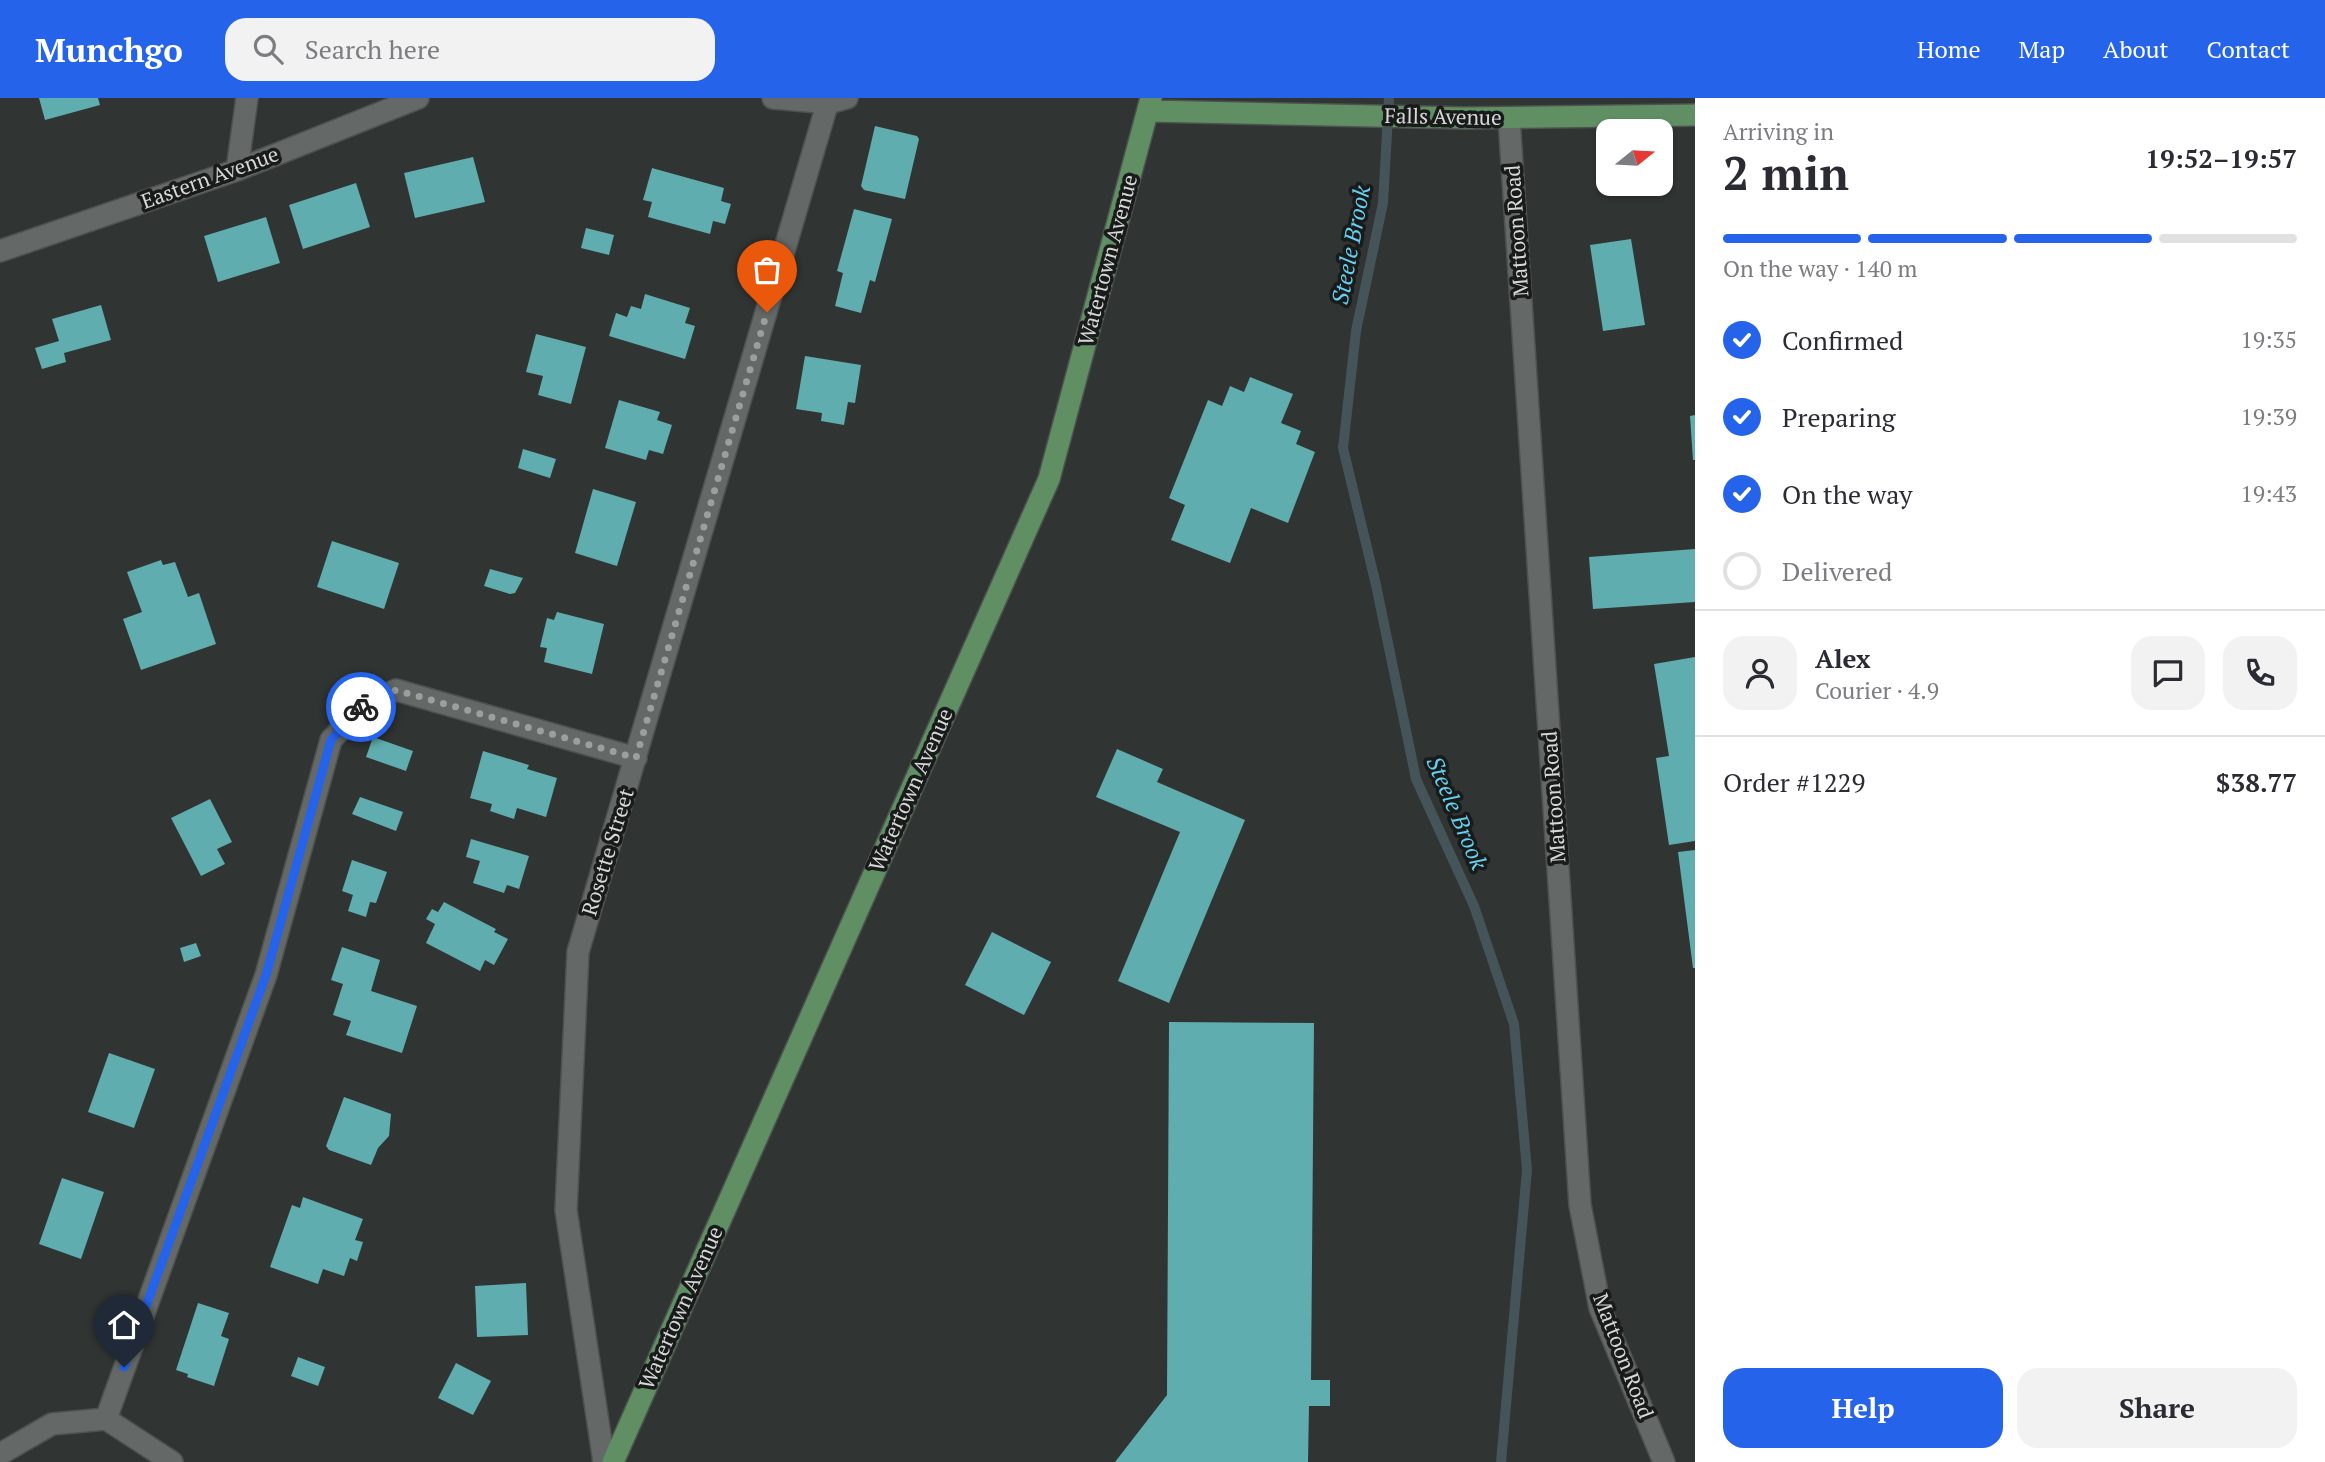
<!DOCTYPE html>
<html lang="en">
<head>
<meta charset="utf-8">
<style>
  body { margin:0; font-family:"PT Serif",serif; background:#f2f2f3; color:#2b2b33; height:100vh; display:flex; flex-direction:column; font-size:26px; white-space:nowrap }
  * { box-sizing:border-box; margin:0 }
  p { font-size:23px; color:#7c7c81 }
  .icon { flex:none; width:38px; height:38px; fill:none; stroke:currentColor; stroke-width:2; stroke-linecap:round; stroke-linejoin:round }
  .map { position:relative; flex:1; overflow:hidden }
  .drawer { display:flex; flex-direction:column; background:#fff; width:630px }
  .drawer>* { flex:none }
  .needle { width:46px; rotate:72deg }
  .controls { position:absolute; left:1596px; top:21px; display:grid; gap:14px }
  .controls a { display:grid; place-items:center; width:77px; height:77px; border-radius:14px; background:#fff; box-shadow:0 2px 5px #0004; font-size:35px }
  .pin { position:absolute; display:grid; place-items:center; width:60px; height:60px; color:#fff; margin:-72px -30px; border-radius:50% 50% 50% 0; rotate:-45deg; box-shadow:0 0 7px #0007 }
  .pin .icon { rotate:45deg }
  .courier { position:absolute; display:grid; place-items:center; width:70px; height:70px; margin:-35px; border:5px solid #2563eb; border-radius:50%; background:#fff; color:#222; box-shadow:0 2px 9px #0007 }
  .summary em { font-style:normal; font-weight:700 }
  .summary div { display:flex; flex-direction:column-reverse }
  .summary { display:flex; align-items:center; justify-content:space-between; height:119px; padding:0 28px }
  h1 { font-size:46px; font-weight:700; line-height:52px }
  .bar { display:grid; grid-template-columns:repeat(4,1fr); gap:10px 7px; align-content:center; height:84px; padding:0 28px }
  .bar i { height:9px; border-radius:5px; background:#e1e1e2 }
  .bar .on { background:#2563eb }
  .bar p { grid-column:span 4 }
  .line { display:flex; align-items:center; gap:18px; padding:0 28px; border-top:2px solid #e1e1e2 }
  .line div { flex:1 }
  .round { display:grid; place-items:center; flex:none; width:74px; height:74px; border-radius:21px; background:#f2f2f3 }
  ol { padding:0 28px; list-style:none }
  li { display:flex; align-items:center; gap:21px; height:77px }
  li p { margin-inline-start:auto }
  li .icon { padding:7px; border-radius:50%; background:#2563eb; color:#fff; stroke-width:4 }
  li:last-child { color:#7c7c81 }
  li i { width:38px; height:38px; border:4px solid #e1e1e2; border-radius:50% }
  .action { display:flex; gap:14px; margin-top:auto; padding:14px 28px }
  .action a { flex:1; height:80px; border-radius:21px; background:#2563eb; color:#fff; font-size:28px; font-weight:700; line-height:80px; text-align:center }
  .action a+a { background:#f2f2f3; color:#2b2b33 }
  header { display:flex; align-items:center; gap:42px; box-sizing:border-box; height:98px; padding:0 35px; background:#2563eb; color:#fff }
  header strong { font-size:33px }
  nav { display:flex; gap:38px; margin-inline-start:auto; font-size:24px }
  .search { width:490px; height:63px; background:#f2f2f3; display:flex; align-items:center; gap:18px; box-sizing:border-box; padding:0 24px; border-radius:21px; color:#7c7c81; font-size:26px }
  main { display:flex; flex:1; min-height:0 }
  .map>svg:first-child { display:block }
  .lines { fill:none; stroke-linecap:round; stroke-linejoin:round }
  .stream { stroke:#445459; stroke-width:10 }
  .building { fill:#5fadae }
  .minor-casing { stroke:#4d514f; stroke-width:24 }
  .major-casing { stroke:#4d514f; stroke-width:24 }
  .minor { stroke:#646866; stroke-width:21 }
  .major { stroke:#608f64; stroke-width:21 }
  .done { stroke:#9b9f9e; stroke-width:7; stroke-dasharray:0 12.6 }
  .route { stroke:#2563eb; stroke-width:9 }
  .labels { text-anchor:middle; stroke-width:7; stroke-linejoin:round; paint-order:stroke }
  .street-label { font-size:21px; fill:#d5d8d7; stroke:#191b1b }
  .water-label { font-size:23px; font-style:italic; fill:#66cff0; stroke:#191b1b }
</style>
</head>
<body>
<header>
<strong>Munchgo</strong>
<div class="search"><svg class="icon" aria-label="search" viewBox="0 0 24 24"><circle cx="10" cy="10" r="6"/><path d="M15 15l6 6"/></svg>Search here</div>
<nav><a>Home</a><a>Map</a><a>About</a><a>Contact</a></nav>
</header>
<main>
<div class="map">
<svg width="1695" height="1364" viewBox="0 0 1695 1364">
  <rect width="100%" height="100%" fill="#303433"/>
  <g class="lines">
    <path class="stream" d="M 1389,0 L 1383,105 L 1356,233 L 1343,350 L 1376,487 L 1416,681 L 1474,808 L 1514,926 L 1527,1072 L 1501,1364"/>
  </g>
  <path class="building" d="M 39,0 L 98,0 L 100,7 L 45,22 Z
    M 875,28 L 917,38 L 919,41 L 905,101 L 864,92 L 861,88 Z
    M 473,59 L 485,104 L 415,120 L 404,75 Z
    M 652,70 L 724,90 L 721,103 L 731,106 L 725,126 L 713,123 L 710,136 L 648,119 L 652,104 L 643,102 Z
    M 356,85 L 370,129 L 303,151 L 289,107 Z
    M 854,111 L 892,121 L 875,184 L 870,182 L 861,215 L 835,208 L 843,175 L 837,173 Z
    M 266,119 L 280,165 L 218,184 L 204,138 Z
    M 586,130 L 614,137 L 609,157 L 581,150 Z
    M 1631,141 L 1645,227 L 1603,233 L 1590,147 Z
    M 645,196 L 690,210 L 685,225 L 695,228 L 685,261 L 609,238 L 616,215 L 627,219 L 631,208 L 641,211 Z
    M 101,207 L 111,242 L 64,255 L 66,264 L 42,271 L 35,250 L 59,243 L 52,221 Z
    M 536,236 L 586,249 L 571,306 L 538,297 L 543,278 L 526,274 Z
    M 805,258 L 861,267 L 855,305 L 848,304 L 844,327 L 821,323 L 822,315 L 796,311 Z
    M 1250,279 L 1293,296 L 1281,325 L 1301,333 L 1296,346 L 1315,354 L 1288,425 L 1251,410 L 1230,465 L 1171,442 L 1185,407 L 1169,400 L 1208,302 L 1222,308 L 1230,288 L 1244,294 Z
    M 619,302 L 660,314 L 657,322 L 672,327 L 663,356 L 649,352 L 646,362 L 605,350 Z
    M 1695,317 L 1695,362 L 1693,362 L 1690,318 Z
    M 523,351 L 556,361 L 550,380 L 518,370 Z
    M 593,391 L 636,404 L 617,468 L 575,455 Z
    M 332,443 L 399,465 L 384,511 L 317,489 Z
    M 1695,451 L 1695,504 L 1593,511 L 1589,459 Z
    M 161,462 L 163,467 L 175,464 L 188,499 L 199,495 L 216,546 L 141,572 L 123,521 L 142,514 L 127,474 Z
    M 490,471 L 523,480 L 515,495 L 510,496 L 484,488 Z
    M 557,514 L 604,526 L 592,576 L 544,564 L 547,550 L 540,549 L 547,520 L 554,522 Z
    M 1695,559 L 1695,743 L 1669,747 L 1656,660 L 1669,658 L 1654,566 Z
    M 373,639 L 413,653 L 406,673 L 366,659 Z
    M 1117,651 L 1163,671 L 1157,684 L 1245,722 L 1169,905 L 1118,883 L 1180,734 L 1096,699 Z
    M 483,653 L 529,667 L 527,671 L 557,680 L 546,719 L 517,710 L 514,721 L 490,713 L 492,706 L 470,700 Z
    M 360,699 L 403,714 L 396,733 L 352,716 Z
    M 210,701 L 232,744 L 217,751 L 225,766 L 201,778 L 171,720 Z
    M 471,741 L 529,758 L 519,791 L 507,787 L 504,795 L 473,785 L 480,763 L 466,759 Z
    M 1695,752 L 1695,870 L 1693,870 L 1678,754 Z
    M 352,762 L 387,774 L 376,805 L 370,804 L 366,819 L 348,813 L 353,797 L 342,793 Z
    M 444,804 L 496,831 L 494,834 L 508,841 L 494,867 L 485,862 L 480,873 L 426,845 L 435,826 L 426,821 L 432,811 L 438,814 Z
    M 992,834 L 1051,864 L 1024,917 L 965,887 Z
    M 196,845 L 201,858 L 184,864 L 180,850 Z
    M 342,849 L 380,862 L 371,893 L 417,908 L 402,955 L 346,937 L 351,923 L 333,917 L 343,886 L 331,882 Z
    M 1169,924 L 1314,925 L 1311,1282 L 1330,1282 L 1330,1308 L 1309,1308 L 1308,1364 L 1115,1364 L 1167,1297 Z
    M 109,955 L 155,971 L 134,1030 L 88,1014 Z
    M 344,999 L 391,1016 L 389,1038 L 378,1050 L 371,1067 L 329,1052 L 326,1048 Z
    M 62,1080 L 104,1094 L 81,1161 L 39,1146 Z
    M 303,1099 L 363,1121 L 355,1142 L 363,1144 L 357,1163 L 350,1160 L 344,1178 L 323,1171 L 318,1186 L 270,1169 L 292,1107 L 300,1110 Z
    M 526,1185 L 528,1237 L 477,1239 L 475,1188 Z
    M 198,1205 L 229,1215 L 221,1238 L 229,1241 L 214,1288 L 187,1279 L 188,1276 L 176,1272 Z
    M 298,1259 L 325,1269 L 318,1288 L 291,1278 Z
    M 456,1265 L 491,1283 L 473,1317 L 438,1300 Z"/>
  <g class="lines">
    <g class="minor-casing">
      <path id="minor" d="M 773,0 L 829,5 L 847,0
        M 1509,20 L 1580,1107 L 1600,1210 L 1664,1364
        M 237,72 L 247,0
        M 0,153 L 237,72 L 418,0
        M 106,1321 L 172,1364
        M 0,1356 L 52,1326 L 106,1321 L 266,877 L 331,642 L 363,608 L 396,592 L 636,660
        M 604,1364 L 566,1112 L 578,854 L 829,0"/>
    </g>
    <g class="major-casing">
      <path id="major" d="M 1149,13 L 1465,20 L 1695,17
        M 613,1364 L 1049,381 L 1151,0"/>
    </g>
    <use href="#minor" class="minor"/>
    <use href="#major" class="major"/>
  </g>
  <g class="lines">
    <path class="done" d="M 361,609 L 396,592 L 636,660 L 767,214"/>
    <path class="route" d="M 124,1269 L 266,877 L 331,642 L 361,609"/>
  </g>
  <g class="labels">
    <g class="street-label">
      <text transform="translate(1443 19) rotate(1)" y="7">Falls Avenue</text>
      <text transform="translate(210 80) rotate(-20)" y="7">Eastern Avenue</text>
      <text transform="translate(1517 133) rotate(-94)" y="7">Mattoon Road</text>
      <text transform="translate(1108 162) rotate(-75)" y="7">Watertown Avenue</text>
      <text transform="translate(911 692) rotate(-66)" y="7">Watertown Avenue</text>
      <text transform="translate(1554 699) rotate(-94)" y="7">Mattoon Road</text>
      <text transform="translate(608 754) rotate(-73)" y="7">Rosette Street</text>
      <text transform="translate(681 1210) rotate(-66)" y="7">Watertown Avenue</text>
      <text transform="translate(1623 1258) rotate(69)" y="7">Mattoon Road</text>
    </g>
    <g class="water-label">
      <text transform="translate(1351 147) rotate(-79)" y="8">Steele Brook</text>
      <text transform="translate(1457 715) rotate(67)" y="8">Steele Brook</text>
    </g>
  </g>
</svg>
<div class="controls">
<a><svg class="needle" viewBox="-14 -14 28 28"><path d="M0-13l5 13h-10z" fill="#e53935"/><path d="M0 13l5-13h-10z" fill="#7c7c81"/></svg></a>
</div>
<div class="pin" style="left:767px;top:214px;background:#ea580c"><svg class="icon" aria-label="bag" viewBox="0 0 24 24"><path d="M5 8h14l-1 12H6zM9 8a3 3 0 0 1 6 0"/></svg></div>
<div class="pin" style="left:124px;top:1269px;background:#1f2937"><svg class="icon" aria-label="home" viewBox="0 0 24 24"><path d="M3 11l9-7 9 7M6 9v11h12V9"/></svg></div>
<div class="courier" style="left:361px;top:609px"><svg class="icon" aria-label="bike" viewBox="0 0 24 24"><circle cx="6" cy="16" r="4"/><circle cx="18" cy="16" r="4"/><path d="M6 16l4-8h5l3 8M10 8l3 8H6M13 5h3"/></svg></div>
</div>
<section class="drawer">
<div class="summary"><div><h1>2 min</h1><p>Arriving in</p></div><em>19:52–19:57</em></div>
<div class="bar"><i class="on"></i><i class="on"></i><i class="on"></i><i></i><p>On the way · 140 m</p></div>
<ol>
<li><svg class="icon" aria-label="check" viewBox="0 0 24 24"><path d="M5 12l5 5 9-10"/></svg>Confirmed<p>19:35</p></li>
<li><svg class="icon" aria-label="check" viewBox="0 0 24 24"><path d="M5 12l5 5 9-10"/></svg>Preparing<p>19:39</p></li>
<li><svg class="icon" aria-label="check" viewBox="0 0 24 24"><path d="M5 12l5 5 9-10"/></svg>On the way<p>19:43</p></li>
<li><i></i>Delivered</li>
</ol>
<div class="line" style="height:126px"><a class="round"><svg class="icon" aria-label="person" viewBox="0 0 24 24"><circle cx="12" cy="8" r="4"/><path d="M4 21q1-7 8-7t8 7"/></svg></a><div><b>Alex</b><p>Courier · 4.9</p></div><a class="round"><svg class="icon" aria-label="chat" viewBox="0 0 24 24"><path d="M4 5h16v11H9l-5 4z"/></svg></a><a class="round"><svg class="icon" aria-label="phone" viewBox="0 0 24 24"><path d="M5 4h4l2 5-3 2q2 4 5 5l2-3 5 2v4C11 20 4 13 5 4z"/></svg></a></div>
<div class="line" style="height:91px"><div>Order #1229</div><b>$38.77</b></div>
<div class="action"><a>Help</a><a>Share</a></div>
</section>
</main>
</body>
</html>
